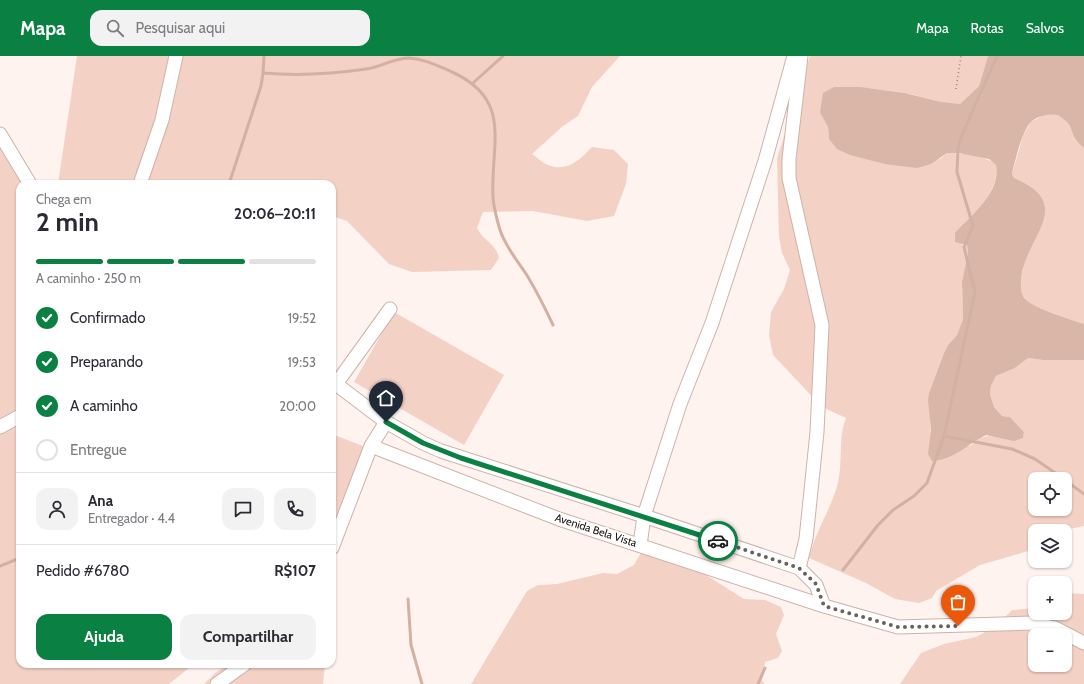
<!DOCTYPE html>
<html lang="pt">
<head>
<meta charset="utf-8">
<style>
  body { margin:0; font-family:Cabin,sans-serif; background:#f2f2f3; color:#2b2b33; height:100vh; display:flex; flex-direction:column; font-size:15px; white-space:nowrap }
  * { box-sizing:border-box; margin:0 }
  p { font-size:13px; color:#7c7c81 }
  .icon { flex:none; width:22px; height:22px; fill:none; stroke:currentColor; stroke-width:2; stroke-linecap:round; stroke-linejoin:round }
  .map { position:relative; flex:1; overflow:hidden }
  .side { position:absolute; left:16px; top:124px; width:320px; height:488px; display:flex; flex-direction:column; background:#fff; border-radius:12px; box-shadow:0 1px 3px #0004 }
  .side>* { flex:none }
  .tools { position:absolute; left:1028px; top:416px; display:grid; gap:8px }
  .tools a { display:grid; place-items:center; width:44px; height:44px; border-radius:8px; background:#fff; box-shadow:0 1px 3px #0004; font-size:20px }
  .pin { position:absolute; display:grid; place-items:center; width:34px; height:34px; color:#fff; margin:-41px -17px; border-radius:50% 50% 50% 0; rotate:-45deg; box-shadow:0 0 4px #0007 }
  .pin .icon { rotate:45deg }
  .courier { position:absolute; display:grid; place-items:center; width:40px; height:40px; margin:-20px; border:3px solid #0b8043; border-radius:50%; background:#fff; color:#222; box-shadow:0 1px 5px #0007 }
  .summary em { font-style:normal; font-weight:700 }
  .summary div { display:flex; flex-direction:column-reverse }
  .summary { display:flex; align-items:center; justify-content:space-between; height:68px; padding:0 20px }
  h1 { font-size:26px; font-weight:700; line-height:30px }
  .bar { display:grid; grid-template-columns:repeat(4,1fr); gap:6px 4px; align-content:center; height:48px; padding:0 20px }
  .bar i { height:5px; border-radius:3px; background:#e1e1e2 }
  .bar .on { background:#0b8043 }
  .bar p { grid-column:span 4 }
  .line { display:flex; align-items:center; gap:10px; padding:0 20px; border-top:1px solid #e1e1e2 }
  .line div { flex:1 }
  .round { display:grid; place-items:center; flex:none; width:42px; height:42px; border-radius:12px; background:#f2f2f3 }
  ol { padding:0 20px; list-style:none }
  li { display:flex; align-items:center; gap:12px; height:44px }
  li p { margin-inline-start:auto }
  li .icon { padding:4px; border-radius:50%; background:#0b8043; color:#fff; stroke-width:4 }
  li:last-child { color:#7c7c81 }
  li i { width:22px; height:22px; border:2px solid #e1e1e2; border-radius:50% }
  .primary-button { display:flex; gap:8px; margin-top:auto; padding:8px 20px }
  .primary-button a { flex:1; height:46px; border-radius:12px; background:#0b8043; color:#fff; font-size:16px; font-weight:700; line-height:46px; text-align:center }
  .primary-button a+a { background:#f2f2f3; color:#2b2b33 }
  header { display:flex; align-items:center; gap:24px; box-sizing:border-box; height:56px; padding:0 20px; background:#0b8043; color:#fff }
  header strong { font-size:19px }
  nav { display:flex; gap:22px; margin-inline-start:auto; font-size:14px }
  .search { width:280px; height:36px; background:#f2f2f3; display:flex; align-items:center; gap:10px; box-sizing:border-box; padding:0 14px; border-radius:12px; color:#7c7c81; font-size:15px }
  .map>svg:first-child { display:block }
  .green { fill:#f4d1c5; fill-rule:evenodd }
  .forest { fill:#dab6a9 }
  .lines { fill:none; stroke-linecap:round; stroke-linejoin:round }
  .stream { stroke:#d4b0a3; stroke-width:3 }
  .minor-casing { stroke:#cdb2a9; stroke-width:15 }
  .path { stroke:#908682; stroke-width:1.5; stroke-dasharray:1 3; stroke-linecap:butt }
  .minor { stroke:#fff; stroke-width:13 }
  .done { stroke:#6a615d; stroke-width:4; stroke-dasharray:0 7.2 }
  .route { stroke:#0b8043; stroke-width:5 }
  .labels { text-anchor:middle; stroke-width:4; stroke-linejoin:round; paint-order:stroke }
  .street-label { font-size:11px; fill:#1b120e; stroke:#fff }
</style>
</head>
<body>
<header>
<strong>Mapa</strong>
<div class="search"><svg class="icon" aria-label="search" viewBox="0 0 24 24"><circle cx="10" cy="10" r="6"/><path d="M15 15l6 6"/></svg>Pesquisar aqui</div>
<nav><a>Mapa</a><a>Rotas</a><a>Salvos</a></nav>
</header>
<div class="map">
<svg width="1084" height="628" viewBox="0 0 1084 628">
  <rect width="100%" height="100%" fill="#fef3ef"/>
  <path class="green" d="M 77,0 L 620,0 L 592,31 L 578,60 L 563,70 L 532,98 C 537,101 542,107 548,109 C 566,117 581,103 592,91 L 614,94 L 628,108 L 626,128 L 614,160 L 587,165 L 533,155 L 483,156 L 477,172 C 484,186 496,187 499,202 L 491,214 L 412,216 L 389,208 L 347,165 L 332,160 L 332,128 L 58,128 Z
    M 810,0 L 988,0 L 979,30 L 960,48 C 941,49 923,40 905,37 C 882,33 858,31 834,31 L 820,57 L 828,71 L 829,83 L 940,103 L 947,97 C 963,97 983,99 996,108 C 1000,133 979,152 963,168 L 962,189 L 967,189 L 968,198 L 962,225 L 963,263 L 957,279 L 948,289 L 944,297 L 929,337 L 931,383 L 970,390 C 990,370 1001,388 1023,382 L 1024,376 L 1010,361 L 1002,360 L 994,351 L 990,338 L 991,330 L 996,320 L 1015,312 L 1028,302 L 1043,304 L 1084,304 L 1084,470 L 1061,475 L 1035,475 L 1035,493 L 980,509 L 936,535 L 932,542 L 919,547 L 895,543 L 866,527 L 809,502 C 815,476 831,453 838,427 C 843,406 838,382 846,362 L 822,351 L 773,299 L 769,279 L 771,256 L 784,233 L 790,214 L 782,197 L 779,181 L 777,102 ZM 1035,423 L 1065,423 L 1065,453 L 1035,453 Z
    M 1045,58 L 1058,59 C 1062,62 1068,66 1070,70 C 1073,80 1076,86 1084,92 L 1084,268 C 1070,263 1034,253 1025,243 C 1022,240 1021,233 1021,229 C 1019,185 1081,150 1014,122 L 1012,118 L 1023,80 L 1031,66 Z
    M 0,77 L 34,128 L 20,128 L 20,608 L 194,608 L 169,628 L 0,628 Z
    M 394,256 L 504,319 L 464,389 L 354,326 Z
    M 332,378 L 368,392 L 342,446 L 332,472 Z
    M 643,493 L 695,512 L 744,543 L 765,544 L 781,551 L 784,559 L 776,578 L 782,595 L 778,602 L 765,606 L 762,624 L 764,628 L 471,628 L 527,535 L 538,529 L 557,528 L 603,517 L 617,518 L 634,509 Z
    M 1065,537 L 1084,538 L 1084,628 L 900,628 L 921,597 L 944,588 L 976,581 L 997,569 L 1012,554 L 1035,552 L 1035,557 L 1065,557 ZM 1035,579 L 1065,579 L 1065,609 L 1035,609 Z
    M 229,608 L 325,608 L 323,628 L 204,628 L 215,617 Z"/>
  <path class="forest" d="M 988,0 L 1084,0 L 1084,92 C 1076,86 1073,80 1070,70 C 1068,66 1062,62 1058,59 C 1049,58 1039,59 1032,65 C 1022,74 1015,105 1012,118 L 1014,122 C 1081,150 1019,185 1021,229 C 1021,233 1022,240 1025,243 C 1035,253 1070,263 1084,268 L 1084,304 L 1043,304 L 1028,302 L 1015,312 L 996,320 L 991,330 L 990,338 L 994,351 L 1002,360 L 1010,361 L 1024,376 L 1023,382 L 1014,385 L 986,379 C 966,389 956,403 932,405 L 928,398 L 931,374 L 928,344 L 929,337 L 944,297 L 948,289 L 957,279 L 963,263 L 962,225 L 968,198 L 967,189 L 955,186 L 955,177 C 972,157 1001,137 996,109 L 989,103 L 959,97 L 947,97 L 931,108 L 917,112 L 885,108 L 850,99 L 837,93 L 829,83 L 828,71 L 820,57 L 823,37 L 834,31 L 860,31 L 905,37 L 941,46 L 960,48 L 979,30 Z"/>
  <g class="lines">
    <path class="stream" d="M 263,17 C 298,20 332,18 366,13 C 381,11 394,2 409,2 C 425,3 438,10 452,16 C 514,44 490,89 493,142 C 494,152 497,164 500,174 C 506,192 518,205 528,221 C 537,236 545,252 553,269
      M 473,27 L 503,0
      M 229,128 L 261,30 L 263,17 L 264,0
      M 944,380 L 1012,393 L 1035,403 L 1064,423
      M 1065,424 L 1084,438
      M 0,510 L 20,502
      M 843,514 L 878,469 L 893,454 L 914,440 L 927,427 L 944,380 L 975,236 L 964,191 L 973,170 L 957,116 L 958,93 L 962,79 L 997,0
      M 408,543 L 411,589 L 422,628
      M 758,628 L 765,612"/>
    <g class="minor-casing">
      <path id="minor" d="M 0,78 L 30,128
        M 140,128 L 162,64 L 176,0
        M 332,325 L 386,366 L 423,387 L 441,395 L 644,460 L 799,512 L 816,529 L 824,550
        M 336,328 L 390,253
        M 0,371 L 20,360
        M 371,390 L 559,463 L 824,550 L 898,571 L 1031,567 L 1055,572 L 1084,587
        M 640,489 L 644,460 L 680,348 L 712,267 L 765,105 L 794,0
        M 332,492 L 371,390 L 386,366
        M 799,512 L 806,483 L 817,376 L 822,269 L 789,122 L 789,103 L 801,0
        M 217,628 L 245,608"/>
    </g>
    <path class="path" d="M 956,33 L 961,0"/>
    <use href="#minor" class="minor"/>
  </g>
  <g class="lines">
    <path class="done" d="M 718,485 L 799,512 L 816,528 L 824,550 L 898,571 L 958,570"/>
    <path class="route" d="M 386,366 L 423,387 L 461,402 L 718,485"/>
  </g>
  <g class="labels">
    <g class="street-label">
      <text transform="translate(596 474) rotate(18)" y="4">Avenida Bela Vista</text>
    </g>
  </g>
</svg>
<div class="tools">
<a><svg class="icon" aria-label="locate" viewBox="0 0 24 24"><circle cx="12" cy="12" r="6"/><path d="M12 2v4M12 18v4M2 12h4M18 12h4"/></svg></a>
<a><svg class="icon" aria-label="layers" viewBox="0 0 24 24"><path d="M12 4l9 5-9 5-9-5zM3 14l9 5 9-5"/></svg></a>
<a>+</a>
<a>−</a>
</div>
<div class="pin" style="left:958px;top:570px;background:#ea580c"><svg class="icon" aria-label="bag" viewBox="0 0 24 24"><path d="M5 8h14l-1 12H6zM9 8a3 3 0 0 1 6 0"/></svg></div>
<div class="pin" style="left:386px;top:366px;background:#1f2937"><svg class="icon" aria-label="home" viewBox="0 0 24 24"><path d="M3 11l9-7 9 7M6 9v11h12V9"/></svg></div>
<div class="courier" style="left:718px;top:485px"><svg class="icon" aria-label="car" viewBox="0 0 24 24"><path d="M5 17H2v-5l4-1 3-4h7l3 4 3 1v5h-3M9 17h6M6 11h13"/><circle cx="7" cy="17" r="2"/><circle cx="17" cy="17" r="2"/></svg></div>
<section class="side">
<div class="summary"><div><h1>2 min</h1><p>Chega em</p></div><em>20:06–20:11</em></div>
<div class="bar"><i class="on"></i><i class="on"></i><i class="on"></i><i></i><p>A caminho · 250 m</p></div>
<ol>
<li><svg class="icon" aria-label="check" viewBox="0 0 24 24"><path d="M5 12l5 5 9-10"/></svg>Confirmado<p>19:52</p></li>
<li><svg class="icon" aria-label="check" viewBox="0 0 24 24"><path d="M5 12l5 5 9-10"/></svg>Preparando<p>19:53</p></li>
<li><svg class="icon" aria-label="check" viewBox="0 0 24 24"><path d="M5 12l5 5 9-10"/></svg>A caminho<p>20:00</p></li>
<li><i></i>Entregue</li>
</ol>
<div class="line" style="height:72px"><a class="round"><svg class="icon" aria-label="person" viewBox="0 0 24 24"><circle cx="12" cy="8" r="4"/><path d="M4 21q1-7 8-7t8 7"/></svg></a><div><b>Ana</b><p>Entregador · 4.4</p></div><a class="round"><svg class="icon" aria-label="chat" viewBox="0 0 24 24"><path d="M4 5h16v11H9l-5 4z"/></svg></a><a class="round"><svg class="icon" aria-label="phone" viewBox="0 0 24 24"><path d="M5 4h4l2 5-3 2q2 4 5 5l2-3 5 2v4C11 20 4 13 5 4z"/></svg></a></div>
<div class="line" style="height:52px"><div>Pedido #6780</div><b>R$107</b></div>
<div class="primary-button"><a>Ajuda</a><a>Compartilhar</a></div>
</section>
</div>
</body>
</html>
